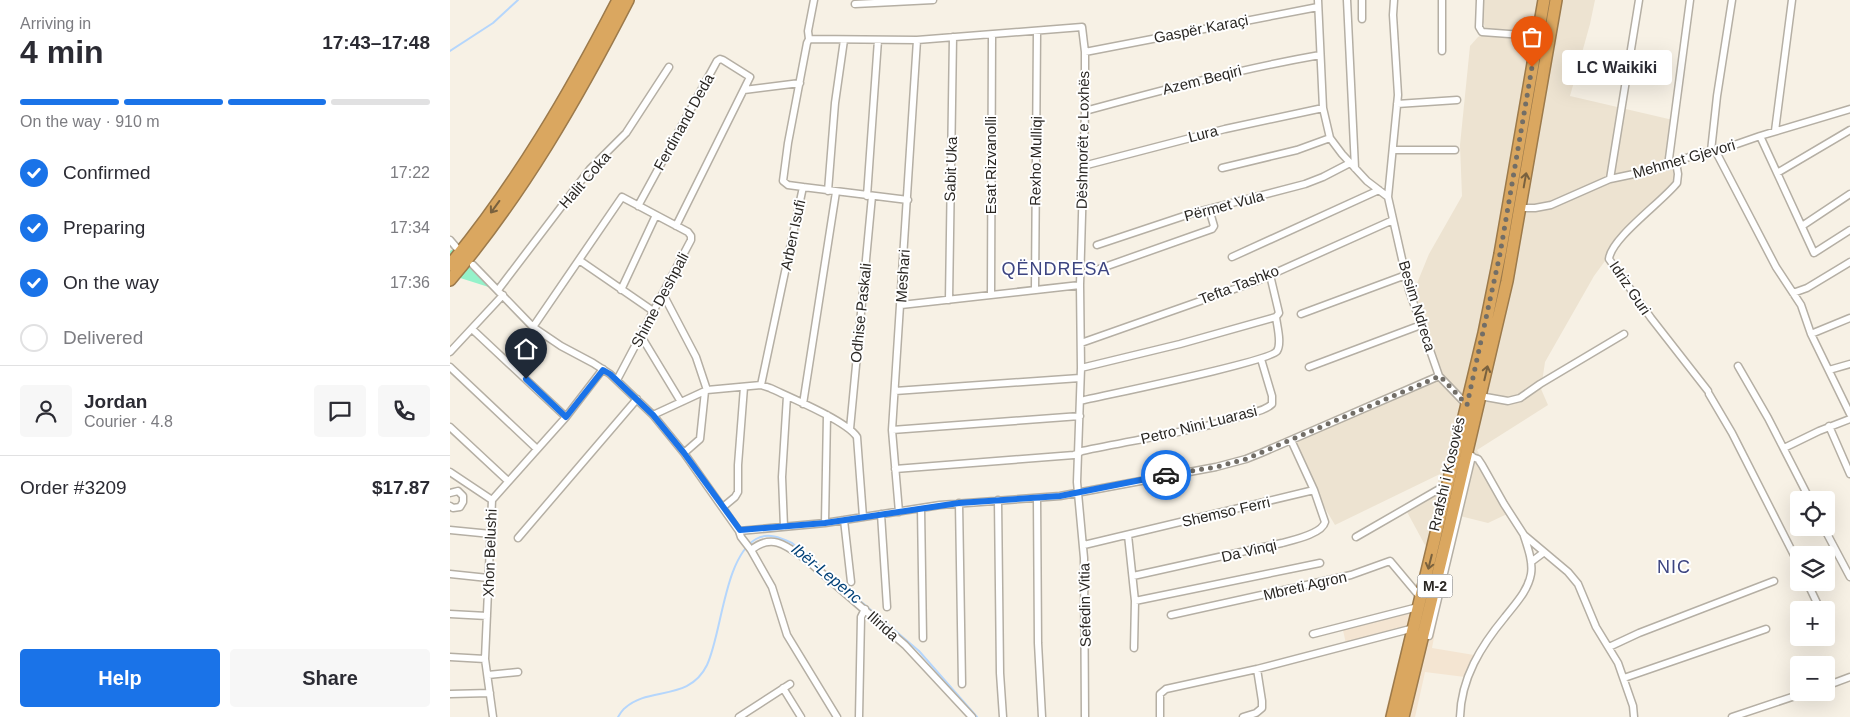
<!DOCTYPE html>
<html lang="en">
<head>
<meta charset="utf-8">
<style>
  body { margin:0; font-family:Arial,sans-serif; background:#f7f7f7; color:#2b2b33; height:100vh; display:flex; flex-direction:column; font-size:19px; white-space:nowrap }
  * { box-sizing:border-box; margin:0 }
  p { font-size:16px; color:#7c7c81 }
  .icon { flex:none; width:28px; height:28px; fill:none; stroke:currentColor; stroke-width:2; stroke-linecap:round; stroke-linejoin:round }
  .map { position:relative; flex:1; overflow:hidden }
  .details { display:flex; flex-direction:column; background:#fff; width:450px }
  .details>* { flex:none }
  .fabs { position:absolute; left:1340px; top:491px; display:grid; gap:10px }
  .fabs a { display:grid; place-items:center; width:45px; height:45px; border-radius:5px; background:#fff; box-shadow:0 5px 20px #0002; font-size:25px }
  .pin { position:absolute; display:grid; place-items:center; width:42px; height:42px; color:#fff; margin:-51px -21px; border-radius:50% 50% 50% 0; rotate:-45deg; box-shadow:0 0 5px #0007 }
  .pin .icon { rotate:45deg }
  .courier { position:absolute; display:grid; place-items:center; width:50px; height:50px; margin:-25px; border:4px solid #1a73e8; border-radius:50%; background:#fff; color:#222; box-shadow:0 1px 6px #0007 }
  .bubble { position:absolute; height:35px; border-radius:5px; background:#fff; box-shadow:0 5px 20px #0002; font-size:16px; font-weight:600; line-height:35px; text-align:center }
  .overview em { font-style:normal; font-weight:600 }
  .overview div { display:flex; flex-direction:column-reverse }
  .overview { display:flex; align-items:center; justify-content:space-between; height:85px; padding:0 20px }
  h1 { font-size:32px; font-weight:600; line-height:38px }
  .bar { display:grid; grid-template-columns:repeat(4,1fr); gap:8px 5px; align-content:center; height:60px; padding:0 20px }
  .bar i { height:6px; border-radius:4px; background:#e1e1e2 }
  .bar .active { background:#1a73e8 }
  .bar p { grid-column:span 4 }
  .line { display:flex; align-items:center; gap:12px; padding:0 20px; border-top:1px solid #e1e1e2 }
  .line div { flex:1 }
  .round { display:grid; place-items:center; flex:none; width:52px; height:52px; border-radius:5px; background:#f7f7f7 }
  ol { padding:0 20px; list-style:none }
  li { display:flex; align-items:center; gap:15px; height:55px }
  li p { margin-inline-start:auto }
  li .icon { padding:5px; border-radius:50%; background:#1a73e8; color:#fff; stroke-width:4 }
  li:last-child { color:#7c7c81 }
  li i { width:28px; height:28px; border:2px solid #e1e1e2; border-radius:50% }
  .cta { display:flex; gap:10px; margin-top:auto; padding:10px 20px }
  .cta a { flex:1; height:58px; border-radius:5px; background:#1a73e8; color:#fff; font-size:20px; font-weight:600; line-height:58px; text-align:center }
  .cta a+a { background:#f7f7f7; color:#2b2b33 }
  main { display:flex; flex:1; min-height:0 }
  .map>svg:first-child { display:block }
  .built { fill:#ede3d1 }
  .industrial { fill:#f4e5d2 }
  .green { fill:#95f2ca }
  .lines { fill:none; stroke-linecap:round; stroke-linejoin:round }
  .stream { stroke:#b5d6fc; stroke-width:2 }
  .street-casing { stroke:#b5afa4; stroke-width:9 }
  .highway-casing { stroke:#9c7a4b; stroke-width:14 }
  .street { stroke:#fff; stroke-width:6 }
  .highway { stroke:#daa760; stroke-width:11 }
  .oneway { stroke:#79613e }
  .done { stroke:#726e67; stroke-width:5; stroke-dasharray:0 9 }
  .route { stroke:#1a73e8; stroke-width:6 }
  .labels { text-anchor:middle; stroke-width:4; stroke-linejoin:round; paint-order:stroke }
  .shield { fill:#fff; stroke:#6a6865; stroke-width:1 }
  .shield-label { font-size:14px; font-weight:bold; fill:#2a2723 }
  .street-label { font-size:15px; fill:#2a2723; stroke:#fff }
  .water-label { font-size:16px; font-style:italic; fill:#024177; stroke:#fff }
  .quarter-label { font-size:18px; letter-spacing:1px; fill:#3d4581; stroke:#fff }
</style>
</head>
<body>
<main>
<section class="details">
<div class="overview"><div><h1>4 min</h1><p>Arriving in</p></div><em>17:43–17:48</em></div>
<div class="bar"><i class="active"></i><i class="active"></i><i class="active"></i><i></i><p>On the way · 910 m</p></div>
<ol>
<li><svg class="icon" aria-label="check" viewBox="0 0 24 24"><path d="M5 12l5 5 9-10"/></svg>Confirmed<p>17:22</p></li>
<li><svg class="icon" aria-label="check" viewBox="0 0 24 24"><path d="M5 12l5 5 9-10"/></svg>Preparing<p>17:34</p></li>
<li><svg class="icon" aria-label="check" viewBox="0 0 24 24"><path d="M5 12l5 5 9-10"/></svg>On the way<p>17:36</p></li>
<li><i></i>Delivered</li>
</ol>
<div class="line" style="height:90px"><a class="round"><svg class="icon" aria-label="person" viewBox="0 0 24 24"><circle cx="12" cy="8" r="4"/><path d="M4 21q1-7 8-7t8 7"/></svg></a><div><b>Jordan</b><p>Courier · 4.8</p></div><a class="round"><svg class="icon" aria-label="chat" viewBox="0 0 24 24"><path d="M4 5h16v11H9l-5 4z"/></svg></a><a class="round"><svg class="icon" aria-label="phone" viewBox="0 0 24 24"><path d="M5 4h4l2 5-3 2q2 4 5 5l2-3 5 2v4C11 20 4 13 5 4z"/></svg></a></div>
<div class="line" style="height:65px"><div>Order #3209</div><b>$17.87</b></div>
<div class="cta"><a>Help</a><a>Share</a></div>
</section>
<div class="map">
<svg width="1400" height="717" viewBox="0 0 1400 717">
  <rect width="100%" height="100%" fill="#f7f1e5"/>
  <path class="built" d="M 1032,0 L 1145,0 L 1140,24 L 1120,96 L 1223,120 L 1224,158 L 1226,162 L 1227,183 L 1174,235 L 1144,276 L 1095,362 L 1091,389 L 1098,405 L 1027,450 L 1057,514 L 1038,523 L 1010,516 L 1002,548 L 976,547 L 956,510 L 985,494 L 990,474 L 885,525 L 864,490 L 841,440 L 989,376 L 963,293 L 979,254 L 1012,196 L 1010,145 L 1020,46 L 1028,37 L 1037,33 L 1032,19 Z"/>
  <path class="industrial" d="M 960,610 L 988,616 L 982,648 L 1024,655 L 1015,677 L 975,672 L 965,717 L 934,717 L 955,634 L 897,648 L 893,630 Z"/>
  <path class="green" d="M 6,247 L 48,290 L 4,276 L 0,280 L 0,251 Z"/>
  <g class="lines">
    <path class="stream" d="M 0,51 L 43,23 L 68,0
      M 168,717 C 170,714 172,710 175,708 C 199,686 239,702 257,665 C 272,633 274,558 306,539 C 318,532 331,538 342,543 L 469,651 L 527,717"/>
    <g class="street-casing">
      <path id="street" d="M 868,0 L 873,108 L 880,138 L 892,154 L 917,181 L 938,197
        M 897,0 L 905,168
        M 944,0 L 943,15 L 948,95 L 938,197 L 959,290 L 989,376 L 1017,405
        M 992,0 L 992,51
        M 1030,0 L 1029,27 L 1032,32 L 1087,36
        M 405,4 L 483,0
        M 912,19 L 912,0
        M 359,39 L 358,31 L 364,0
        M 635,52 L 868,7
        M 294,90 L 350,83
        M 947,104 L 1007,100
        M 635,111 C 713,90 790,69 870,55
        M 1325,131 L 1342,0
        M 1310,136 L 1364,253 L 1400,230
        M 944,150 L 1005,150
        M 1265,150 L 1326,267 L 1351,305 L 1361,334 L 1400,414
        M 1261,151 L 1267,96 L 1282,0
        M 1226,162 L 1228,174 L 1227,183 C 1212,202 1161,238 1159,259 L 1201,318 L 1258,391
        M 633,166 L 775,129 L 873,108
        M 1218,166 L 1240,0
        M 772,168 L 847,150 L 880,138
        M 1327,173 L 1400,130
        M 1160,179 L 1189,0
        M 378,191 L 385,103 L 394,40
        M 417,196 L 428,40
        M 458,200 L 353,187 L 338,185 L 333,181 L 338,143 L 357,43 L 359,39 L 467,40 L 632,27 L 635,52 L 635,111 L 630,285 L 631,368 L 627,482 L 634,558 L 635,717
        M 188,206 L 267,61 L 270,59 L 273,60 L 300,77 L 226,226
        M 1070,208 L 1085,208 L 1101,205 L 1160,179 L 1203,170 L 1242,156 L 1287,144 L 1310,136 L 1400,109
        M 1352,226 L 1400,194
        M 0,240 L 6,247
        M 647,245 L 743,213 L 855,184 L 873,177 L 900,163
        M 782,257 L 929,190
        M 129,260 L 203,311
        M 23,265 L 83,327 L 111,346 L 143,363 L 160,374 L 203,415 L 234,453 L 289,531 L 291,537 L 301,550 L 322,587 L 337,635 L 387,717
        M 646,270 L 762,229 L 764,226 L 759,209
        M 48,290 L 140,169 L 176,133 L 219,67
        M 171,290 L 206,215
        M 585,290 L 587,32
        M 1343,293 L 1357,288 L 1400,262
        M 213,294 L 246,357 L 257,390
        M 541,295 L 542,35
        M 499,300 L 503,37
        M 451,305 L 630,285
        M 851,314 L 956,275
        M 83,327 L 172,197 L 238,232 L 241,236 L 241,240 L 167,380
        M 22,329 L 116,417
        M 1361,334 L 1400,318
        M 191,336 L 231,402
        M 631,343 L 807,281 L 943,220
        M 0,352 L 53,295
        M 1288,366 L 1318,418 L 1360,500
        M 0,367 L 87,449
        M 859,367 L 971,325
        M 631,368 L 730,344 L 826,317
        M 1379,370 L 1400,364
        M 311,385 L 353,187
        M 445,391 L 630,378
        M 1259,394 L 1282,433 L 1349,565
        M 1030,396 L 1058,401 L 1070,398 L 1090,384 L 1174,334
        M 630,401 C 655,395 819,362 827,351 C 832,343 827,326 826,317 L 829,313 L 820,275
        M 353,404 L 386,192
        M 203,415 L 257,390 L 311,385 L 320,388 C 339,397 397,421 407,437 L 413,517
        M 1379,426 L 1400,474
        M 0,427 L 58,481
        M 400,429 L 422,196
        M 442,430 L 630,416
        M 1334,448 L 1369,431 L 1400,419
        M 234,453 L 250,439 L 255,391
        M 1016,455 L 1028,459 L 1032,465 L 1054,504 L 1074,535 L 1118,572 L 1128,584 L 1146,627 L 1168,663 L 1183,706 L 1184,717
        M 445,469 L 624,455 L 632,451 C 687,439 744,432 798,414 C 806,412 816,410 822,404 L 822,396 L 811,359
        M 0,472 L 42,500
        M 0,493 L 8,491 L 13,496 L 13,502 L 10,507 L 3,508 L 0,506
        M 587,498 L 588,643 L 592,717
        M 548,500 L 550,673 L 553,717
        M 509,503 L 512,684
        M 273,507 L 285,497 L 288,492 L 288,465 L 294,387
        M 471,508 L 473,638
        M 449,512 L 442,430 L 467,40
        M 431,514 L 437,607
        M 394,520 L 401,582
        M 375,523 L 377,415
        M 334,527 L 332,477 L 337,396
        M 1374,528 L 1400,577
        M 0,530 L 41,534
        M 289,531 L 375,523 L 490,505 L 610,496 L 766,467 L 796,459 L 811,453 L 989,376
        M 678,535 L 685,601 L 684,648
        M 906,537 L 998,484
        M 68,538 L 187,399
        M 634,545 L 864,490
        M 301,550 C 323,532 338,547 358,561 L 455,645 L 522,717
        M 1081,562 L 1093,553
        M 0,574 L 38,578
        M 683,576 L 832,543 C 843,540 872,534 875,522 L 864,490 L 841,440
        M 1357,582 L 1367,603
        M 685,601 L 870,563
        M 0,614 L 37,616
        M 721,615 L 901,575 L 940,561 L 971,598
        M 863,634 L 968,607
        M 979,636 L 1022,456
        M 1159,647 L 1189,633 L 1324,581
        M 0,657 L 35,659
        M 38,675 L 68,672
        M 1174,678 L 1316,629
        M 1376,686 L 1400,677
        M 333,688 L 351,717
        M 0,694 L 40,693
        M 43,717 L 35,659 L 42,500 L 116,417 L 153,369
        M 289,717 L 340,684
        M 409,717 L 411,617 L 415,609
        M 710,717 L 710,694 L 716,689 L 807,669 L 964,628
        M 793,717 L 806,713 L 812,708 L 812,701 L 807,669
        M 1010,717 C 1011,678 1031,646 1055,617 C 1065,604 1078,591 1081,574 C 1083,562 1078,548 1074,536
        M 1282,717 L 1357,692"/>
    </g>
    <g class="highway-casing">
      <path id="highway" d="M 0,265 C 67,184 120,93 168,0
        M 0,280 C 72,195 127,99 178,0
        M 942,717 L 1034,333 L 1050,254 L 1094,0
        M 953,717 L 999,528 L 1057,281 L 1106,0"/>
    </g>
    <use href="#street" class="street"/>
    <use href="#highway" class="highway"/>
  </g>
  <defs><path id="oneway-shaft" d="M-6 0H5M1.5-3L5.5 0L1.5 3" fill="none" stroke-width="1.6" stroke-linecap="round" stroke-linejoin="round" transform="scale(1.25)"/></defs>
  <g class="oneway">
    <use href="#oneway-shaft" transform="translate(1075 180) rotate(-80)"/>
    <use href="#oneway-shaft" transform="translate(45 207) rotate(126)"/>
    <use href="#oneway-shaft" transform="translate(1036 373) rotate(-77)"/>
    <use href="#oneway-shaft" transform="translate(980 562) rotate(104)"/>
  </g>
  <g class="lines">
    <path class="done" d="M 716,475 L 766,467 L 796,459 L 990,376 L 1017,405 L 1050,254 L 1082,67"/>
    <path class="route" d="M 76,379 L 116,417 L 153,370 L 160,374 L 203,415 L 234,453 L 290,530 L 375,523 L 509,503 L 610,496 L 716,475"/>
  </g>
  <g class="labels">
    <rect class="shield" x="967.5" y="574.5" width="35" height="23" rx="4"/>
    <g class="shield-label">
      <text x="985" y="591">M-2</text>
    </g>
    <g class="street-label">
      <text transform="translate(751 29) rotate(-11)" y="5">Gaspër Karaçi</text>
      <text transform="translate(752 80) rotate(-14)" y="5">Azem Beqiri</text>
      <text transform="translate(234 122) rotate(-61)" y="5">Ferdinand Deda</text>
      <text transform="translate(753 134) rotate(-14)" y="5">Lura</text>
      <text transform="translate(633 140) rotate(-89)" y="5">Dëshmorët e Loxhës</text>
      <text transform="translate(1234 159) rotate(-16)" y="5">Mehmet Gjevori</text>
      <text transform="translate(586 161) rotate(-89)" y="5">Rexho Mulliqi</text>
      <text transform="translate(541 165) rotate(-90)" y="5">Esat Rizvanolli</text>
      <text transform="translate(501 169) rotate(-88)" y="5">Sabit Uka</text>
      <text transform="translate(135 180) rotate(-49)" y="5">Halit Coka</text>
      <text transform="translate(774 206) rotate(-15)" y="5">Përmet Vula</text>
      <text transform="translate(343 235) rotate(-78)" y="5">Arben Isufi</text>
      <text transform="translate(453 276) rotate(-86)" y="5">Meshari</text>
      <text transform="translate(789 285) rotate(-21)" y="5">Tefta Tashko</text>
      <text transform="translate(1180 288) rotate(56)" y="5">Idriz Guri</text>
      <text transform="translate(210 300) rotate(-62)" y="5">Shime Deshpali</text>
      <text transform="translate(967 306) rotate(73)" y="5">Besim Ndreca</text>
      <text transform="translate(411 313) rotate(-84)" y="5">Odhise Paskali</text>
      <text transform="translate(749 425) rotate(-14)" y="5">Petro Nini Luarasi</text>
      <text transform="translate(997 474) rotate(-77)" y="5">Rrafshi i Kosovës</text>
      <text transform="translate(776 512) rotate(-13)" y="5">Shemso Ferri</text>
      <text transform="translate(799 551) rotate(-13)" y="5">Da Vinqi</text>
      <text transform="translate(40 553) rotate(-88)" y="5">Xhon Belushi</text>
      <text transform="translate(855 586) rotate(-13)" y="5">Mbreti Agron</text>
      <text transform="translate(635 605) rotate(-91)" y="5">Sefedin Vitia</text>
      <text transform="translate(433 626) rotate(42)" y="5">Ilirida</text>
    </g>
    <g class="water-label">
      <text transform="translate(377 573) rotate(39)" y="6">Ibër-Lepenc</text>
    </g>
    <g class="quarter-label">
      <text x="606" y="275">QËNDRESA</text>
      <text x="1224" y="573">NIC</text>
    </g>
  </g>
</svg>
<div class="fabs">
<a><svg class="icon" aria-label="locate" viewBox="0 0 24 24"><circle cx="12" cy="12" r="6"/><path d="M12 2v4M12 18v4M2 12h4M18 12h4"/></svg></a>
<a><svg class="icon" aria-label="layers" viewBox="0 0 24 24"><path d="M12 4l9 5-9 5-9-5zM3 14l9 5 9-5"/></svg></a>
<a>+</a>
<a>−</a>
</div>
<div class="pin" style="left:1082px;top:67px;background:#ea580c"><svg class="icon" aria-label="bag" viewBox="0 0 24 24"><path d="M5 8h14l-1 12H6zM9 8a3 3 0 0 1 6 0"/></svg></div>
<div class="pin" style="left:76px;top:379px;background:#1f2937"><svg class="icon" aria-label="home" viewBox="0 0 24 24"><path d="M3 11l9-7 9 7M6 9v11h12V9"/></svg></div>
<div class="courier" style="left:716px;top:475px"><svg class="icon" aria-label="car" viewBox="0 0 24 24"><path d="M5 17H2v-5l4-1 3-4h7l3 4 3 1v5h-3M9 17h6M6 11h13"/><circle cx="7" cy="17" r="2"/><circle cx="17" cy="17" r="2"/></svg></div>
<div class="bubble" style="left:1112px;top:50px;width:110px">LC Waikiki</div>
</div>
</main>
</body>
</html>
